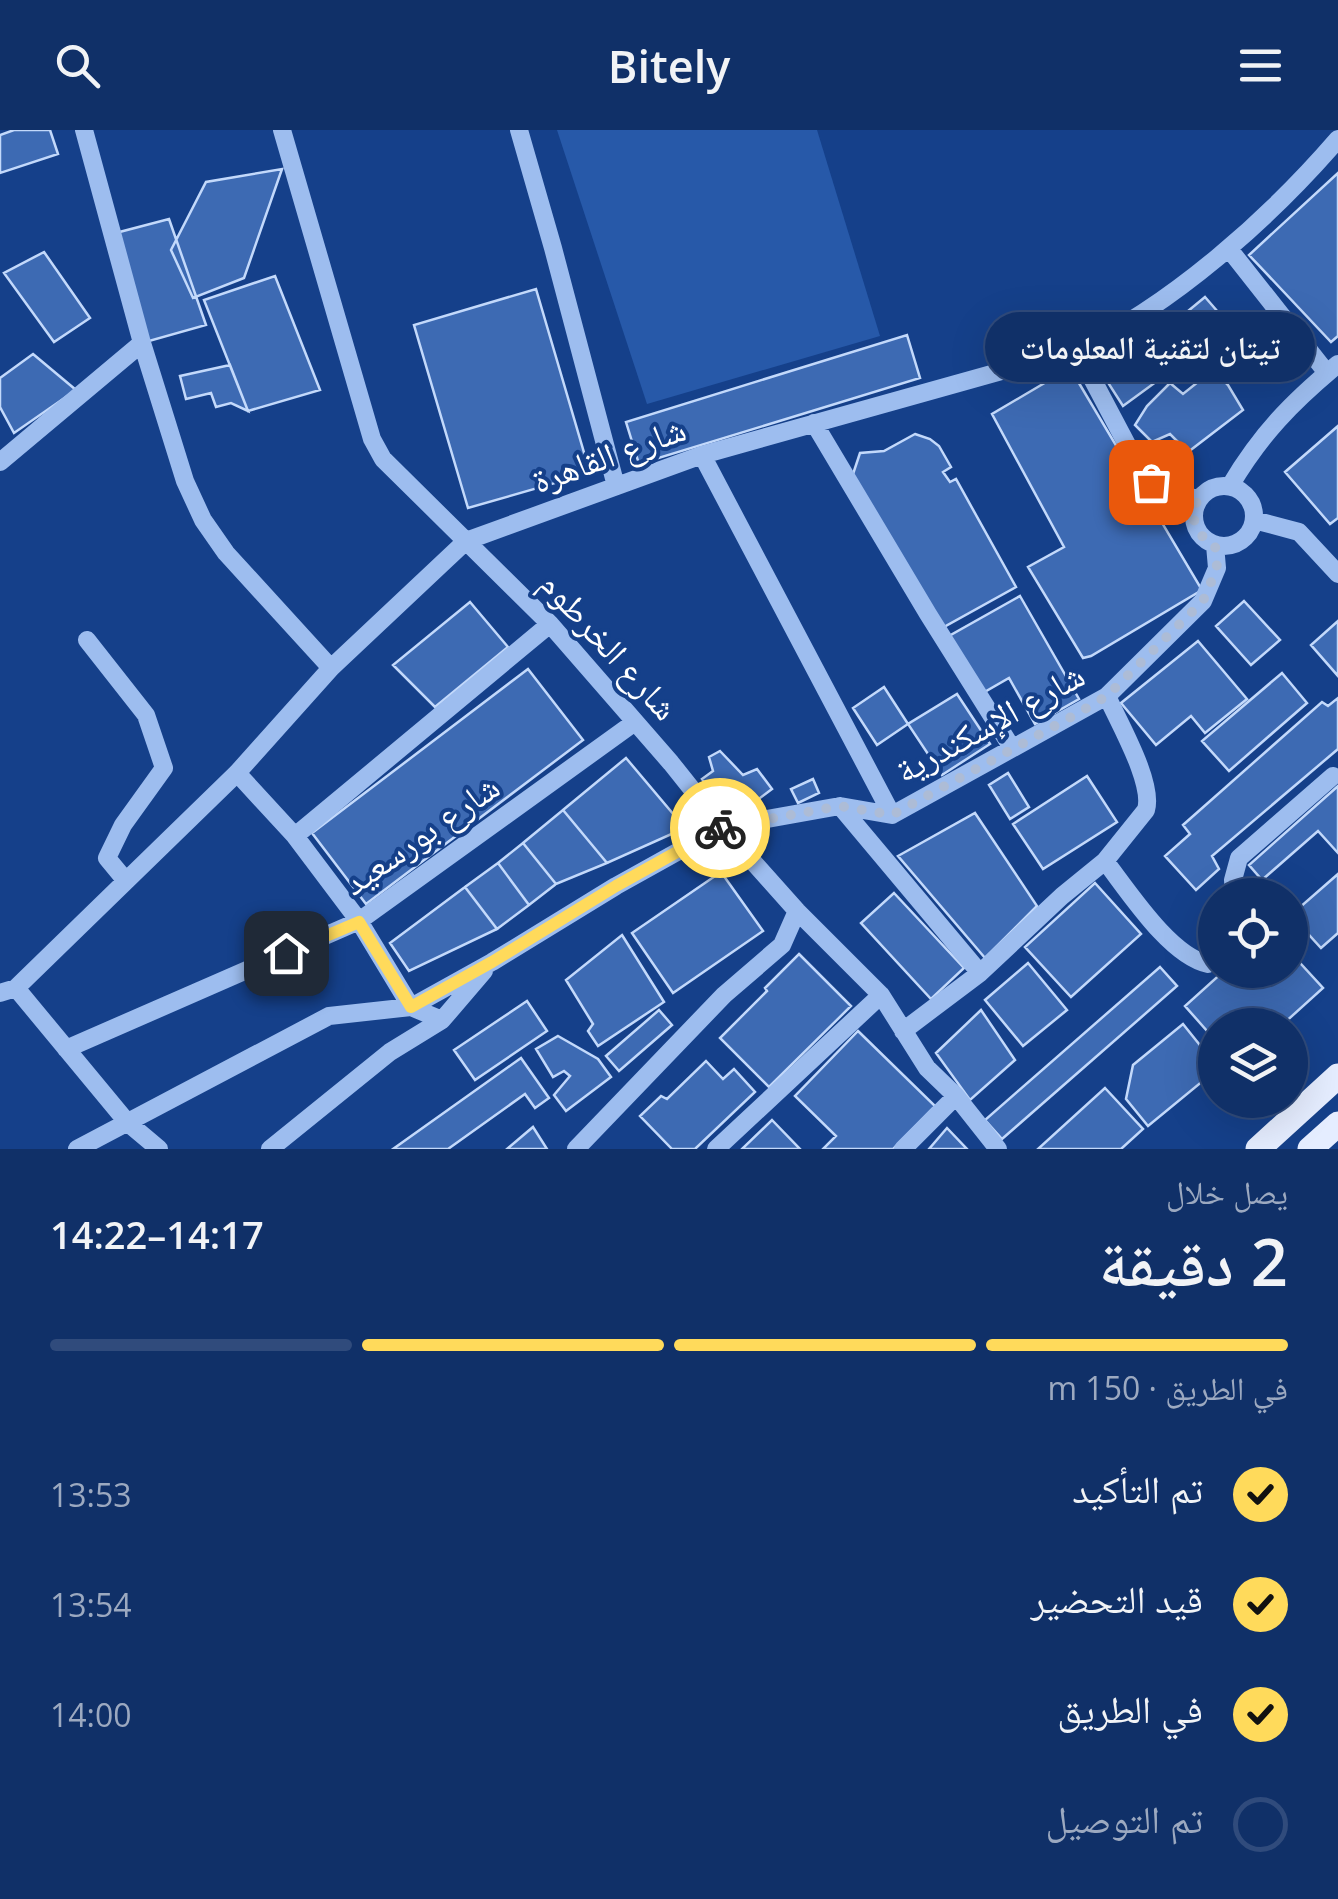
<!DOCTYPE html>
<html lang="ar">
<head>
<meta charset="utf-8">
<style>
  body { margin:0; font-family:"Open Sans","Noto Naskh Arabic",sans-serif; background:#1e3c71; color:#f1f3f6; direction:rtl; height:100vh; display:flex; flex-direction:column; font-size:38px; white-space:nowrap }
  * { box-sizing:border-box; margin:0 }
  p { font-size:32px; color:#9ca9c0 }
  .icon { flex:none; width:55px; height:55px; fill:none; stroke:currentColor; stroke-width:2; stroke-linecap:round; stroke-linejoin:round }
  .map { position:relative; height:1019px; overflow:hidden; direction:ltr }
  .details { display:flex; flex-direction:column; background:#103068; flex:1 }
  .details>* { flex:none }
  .fabs { position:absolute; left:1198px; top:748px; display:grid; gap:20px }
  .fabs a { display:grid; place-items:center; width:110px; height:110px; border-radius:50%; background:#103068; box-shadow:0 10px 40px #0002,0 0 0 2px #304b7c; font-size:50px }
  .pin { position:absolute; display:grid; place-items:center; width:85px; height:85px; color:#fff; margin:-42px; border-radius:20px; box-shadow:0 5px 15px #0006 }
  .courier { position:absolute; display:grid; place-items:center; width:100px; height:100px; margin:-50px; border:8px solid #ffda5b; border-radius:50%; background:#fff; color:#222; box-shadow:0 2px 12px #0007 }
  .bubble { position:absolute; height:70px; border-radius:35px; background:#103068; box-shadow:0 10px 40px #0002,0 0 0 2px #304b7c; font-size:32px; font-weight:600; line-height:70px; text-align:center; direction:rtl }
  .overview em { font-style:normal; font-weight:600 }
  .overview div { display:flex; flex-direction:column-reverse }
  .overview { display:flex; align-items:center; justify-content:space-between; height:170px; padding:0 50px }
  h1 { font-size:65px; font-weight:600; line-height:75px }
  .bar { display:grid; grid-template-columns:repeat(4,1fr); gap:15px 10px; align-content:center; height:120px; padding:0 50px }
  .bar i { height:12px; border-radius:8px; background:#304b7c }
  .bar .current { background:#ffda5b }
  .bar p { grid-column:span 4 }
  ol { padding:0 50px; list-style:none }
  li { display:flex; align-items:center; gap:30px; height:110px }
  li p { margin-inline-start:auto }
  li .icon { padding:10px; border-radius:50%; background:#ffda5b; color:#111; stroke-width:4 }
  li:last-child { color:#9ca9c0 }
  li i { width:55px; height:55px; border:5px solid #304b7c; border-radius:50% }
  header { display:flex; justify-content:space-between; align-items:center; height:130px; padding:0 50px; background:#103068; font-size:45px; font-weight:600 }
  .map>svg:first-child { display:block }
  .green { fill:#2759a9 }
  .building { fill:#3d6ab3; stroke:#c3d9fb; stroke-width:2.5 }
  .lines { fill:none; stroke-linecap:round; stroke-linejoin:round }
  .minor { stroke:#9dbdef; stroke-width:18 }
  .major { stroke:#e5edff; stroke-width:25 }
  .done { stroke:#adbcd6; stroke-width:10; stroke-dasharray:0 18 }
  .route { stroke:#ffda5b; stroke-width:12 }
  .labels { text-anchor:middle; stroke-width:8; stroke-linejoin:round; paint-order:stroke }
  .street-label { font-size:35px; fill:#fff; stroke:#15408a }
</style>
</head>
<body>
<header><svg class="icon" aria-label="menu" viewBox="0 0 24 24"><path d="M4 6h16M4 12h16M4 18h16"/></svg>Bitely<svg class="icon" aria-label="search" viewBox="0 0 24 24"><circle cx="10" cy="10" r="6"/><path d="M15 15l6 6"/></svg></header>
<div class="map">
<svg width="1338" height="1019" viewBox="0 0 1338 1019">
  <rect width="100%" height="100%" fill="#15408a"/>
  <path class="green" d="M 557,0 L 817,0 L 880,206 L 647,274 Z"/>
  <path class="building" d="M 14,0 L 50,0 L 58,24 L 0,43 L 0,5 Z
    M 282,39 L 244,148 L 193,168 L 171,120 L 206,52 Z
    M 1338,43 L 1338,206 L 1331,212 L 1249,125 Z
    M 169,89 L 206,195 L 142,213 L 112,104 Z
    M 44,122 L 90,188 L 54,212 L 4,143 Z
    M 275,146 L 320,260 L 248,281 L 204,170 Z
    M 536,159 L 590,343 L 468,378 L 414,195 Z
    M 1205,167 L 1231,197 L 1123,276 L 1098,237 L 1137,214 L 1142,219 Z
    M 907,205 L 920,248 L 639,334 L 626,292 Z
    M 33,224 L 76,260 L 14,303 L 0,277 L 0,248 Z
    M 230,235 L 248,281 L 231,273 L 216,277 L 211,263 L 186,269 L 180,246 Z
    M 1070,238 L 1202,460 L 1091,526 L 1083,528 L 1028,437 L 1064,417 L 992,284 Z
    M 1213,240 L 1228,255 L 1243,280 L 1188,322 L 1170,304 L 1152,312 L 1135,295 L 1147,276 L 1170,253 L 1183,264 Z
    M 1338,296 L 1338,388 L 1330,394 L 1285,342 Z
    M 915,304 L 930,309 L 939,316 L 951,337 L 943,342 L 950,352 L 956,349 L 1016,457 L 942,498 L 852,347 L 860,323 L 884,321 Z
    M 1020,466 L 1079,569 L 1035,594 L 1009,548 L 981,564 L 949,506 Z
    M 1244,471 L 1280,510 L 1251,535 L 1216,496 Z
    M 470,472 L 508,517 L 435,577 L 393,535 Z
    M 1338,491 L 1338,546 L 1311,515 Z
    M 1198,511 L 1247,569 L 1205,603 L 1191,586 L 1156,615 L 1121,573 Z
    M 528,539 L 583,610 L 366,774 L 312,703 Z
    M 1282,543 L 1307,573 L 1229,641 L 1202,611 Z
    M 884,557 L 908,594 L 877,615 L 853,578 Z
    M 957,564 L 990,614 L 942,645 L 908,594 Z
    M 1338,568 L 1338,619 L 1212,726 L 1219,739 L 1196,760 L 1165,726 L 1190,704 L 1183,695 L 1322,572 L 1328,576 Z
    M 720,621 L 743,645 L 757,639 L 772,659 L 732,689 L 702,649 L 713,641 L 709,627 Z
    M 626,628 L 685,698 L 607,733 L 563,680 Z
    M 1008,643 L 1029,677 L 1010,689 L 989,655 Z
    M 1087,646 L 1117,692 L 1043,739 L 1013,694 Z
    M 813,649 L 819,663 L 798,673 L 791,659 Z
    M 1338,656 L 1338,723 L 1318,701 L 1262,750 L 1249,735 Z
    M 563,680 L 607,733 L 556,754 L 523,713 Z
    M 975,683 L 1037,776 L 985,828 L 898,726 Z
    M 523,713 L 556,754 L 529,775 L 498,733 Z
    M 498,733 L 529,775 L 497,799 L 465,757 Z
    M 721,742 L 763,801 L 673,863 L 632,803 Z
    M 1338,744 L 1338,803 L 1321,818 L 1291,785 Z
    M 1095,753 L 1141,804 L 1071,867 L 1025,817 Z
    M 465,757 L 497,799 L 409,841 L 390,813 Z
    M 894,763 L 964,838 L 931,869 L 861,793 Z
    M 622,805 L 664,872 L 598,916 L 588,901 L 593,894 L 566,850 Z
    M 1290,822 L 1323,858 L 1282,895 L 1215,895 L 1215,910 L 1185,876 L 1225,840 L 1290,840 Z
    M 799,824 L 851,876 L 769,957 L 720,908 L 767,861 L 765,858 Z
    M 1028,833 L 1067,880 L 1023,916 L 985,870 Z
    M 1160,837 L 1177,856 L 1002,1009 L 985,990 Z
    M 527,871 L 547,901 L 475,950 L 454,920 Z
    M 659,880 L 672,895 L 619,941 L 606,926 Z
    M 981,880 L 1015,930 L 970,970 L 936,923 Z
    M 1183,894 L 1215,934 L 1215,941 L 1148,996 L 1126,969 L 1133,935 Z
    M 858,901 L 935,976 L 893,1019 L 823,1019 L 836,1006 L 795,966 Z
    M 558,906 L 598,929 L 611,947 L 566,981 L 554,965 L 570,946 L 564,941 L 553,947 L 536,919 Z
    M 521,928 L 549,968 L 535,978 L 525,964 L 448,1019 L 393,1019 Z
    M 706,931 L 723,949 L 734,939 L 755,962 L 695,1019 L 672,1019 L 640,986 L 661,966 L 667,969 Z
    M 1105,958 L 1143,999 L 1121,1019 L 1038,1019 Z
    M 772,990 L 800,1019 L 742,1019 Z
    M 533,997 L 547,1019 L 507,1019 Z
    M 947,998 L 967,1019 L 929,1019 Z"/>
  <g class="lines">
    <path class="minor" d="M 84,0 L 142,213 L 185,351 L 203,390 L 226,423 L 331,538
      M 282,0 L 372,309 L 383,329 L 550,494 L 671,633 L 722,697 L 797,781 L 881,865 L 927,938 L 956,966 L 998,1019
      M 519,0 L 553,118 L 616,356
      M 1229,119 L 1327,243
      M 1077,220 L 1142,343 C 1158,359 1176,364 1198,369
      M 814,293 L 928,484 L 1012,618
      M 702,325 L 892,685
      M 0,332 L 142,213
      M1194 386a30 30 0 1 1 60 0a30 30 0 1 1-60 0Z
      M 1230,356 C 1261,304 1291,273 1338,234
      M 1254,390 L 1299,402 L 1338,444
      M 87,510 L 146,585 L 164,638 L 123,695 L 107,728 L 126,751
      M 237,643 L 295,706 L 359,791 L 411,877 L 442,890
      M 840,676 L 980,843
      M 295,706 L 550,494
      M 1105,731 C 1129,762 1170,826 1208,834 L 1215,829
      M 1234,765 L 1233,750 L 1239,728 L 1333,646
      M 16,858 L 127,992 L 159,1019
      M 0,863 L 16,858 L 237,643 L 331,538 L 466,411 L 702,325 L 1077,220 C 1172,175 1269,89 1338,9
      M 903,901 L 980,843 L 1062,766 L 1105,731 L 1146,680 C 1154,653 1119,593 1107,566
      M 66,919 L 359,791 L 635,592
      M 77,1019 L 329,886 L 411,877 L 492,832 L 616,756 L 722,697 L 840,676 L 892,685 L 1107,566 L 1203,471 L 1217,438 L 1215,415
      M 270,1019 L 390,922 L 442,890 L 484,841
      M 576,1019 L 724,865 L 782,815 L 797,781
      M 716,1019 L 881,865
      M 903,1019 L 956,966"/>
    <path class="major" d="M 1258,1019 L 1338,946
      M 1310,1019 L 1338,994"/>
  </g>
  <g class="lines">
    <path class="done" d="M 720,698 L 840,676 L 892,685 L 1073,586 L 1107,566 L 1203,471 L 1217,438 L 1215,415 C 1195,405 1189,389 1198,369 L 1167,361 L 1151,352"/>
    <path class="route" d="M 286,823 L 359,792 L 411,877 L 492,832 L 616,756 L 720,698"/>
  </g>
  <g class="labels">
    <g class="street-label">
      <text transform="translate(609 325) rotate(-20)" y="12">شارع القاهرة</text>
      <text transform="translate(609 516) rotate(48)" y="12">شارع الخرطوم</text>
      <text transform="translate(990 593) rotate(-29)" y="12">شارع الإسكندرية</text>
      <text transform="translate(421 705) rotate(-35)" y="12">شارع بورسعيد</text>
    </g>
  </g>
</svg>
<div class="fabs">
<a><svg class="icon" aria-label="locate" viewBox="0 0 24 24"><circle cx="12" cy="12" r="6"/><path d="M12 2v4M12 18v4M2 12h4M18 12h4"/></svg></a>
<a><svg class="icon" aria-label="layers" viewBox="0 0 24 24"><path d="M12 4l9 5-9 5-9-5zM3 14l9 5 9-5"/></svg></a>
</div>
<div class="pin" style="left:1151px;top:352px;background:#ea580c"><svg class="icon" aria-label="bag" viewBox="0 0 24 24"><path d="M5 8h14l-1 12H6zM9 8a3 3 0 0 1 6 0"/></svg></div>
<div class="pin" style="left:286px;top:823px;background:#1f2937"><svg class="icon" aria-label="home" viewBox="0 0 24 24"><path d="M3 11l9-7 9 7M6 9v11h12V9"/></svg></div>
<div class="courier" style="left:720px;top:698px"><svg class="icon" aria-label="bike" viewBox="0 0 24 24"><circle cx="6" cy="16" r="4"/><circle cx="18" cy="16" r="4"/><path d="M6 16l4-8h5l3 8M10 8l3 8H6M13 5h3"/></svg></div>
<div class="bubble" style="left:985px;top:182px;width:330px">تيتان لتقنية المعلومات</div>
</div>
<section class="details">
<div class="overview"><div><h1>2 دقيقة</h1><p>يصل خلال</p></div><em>14:17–14:22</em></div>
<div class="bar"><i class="current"></i><i class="current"></i><i class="current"></i><i></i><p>في الطريق · 150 m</p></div>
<ol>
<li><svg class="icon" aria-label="check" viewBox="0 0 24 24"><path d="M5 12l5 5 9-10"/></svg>تم التأكيد<p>13:53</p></li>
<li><svg class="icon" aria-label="check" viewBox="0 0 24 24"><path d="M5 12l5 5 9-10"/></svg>قيد التحضير<p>13:54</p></li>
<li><svg class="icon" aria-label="check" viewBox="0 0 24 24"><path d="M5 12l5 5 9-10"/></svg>في الطريق<p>14:00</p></li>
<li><i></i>تم التوصيل</li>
</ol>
</section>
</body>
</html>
